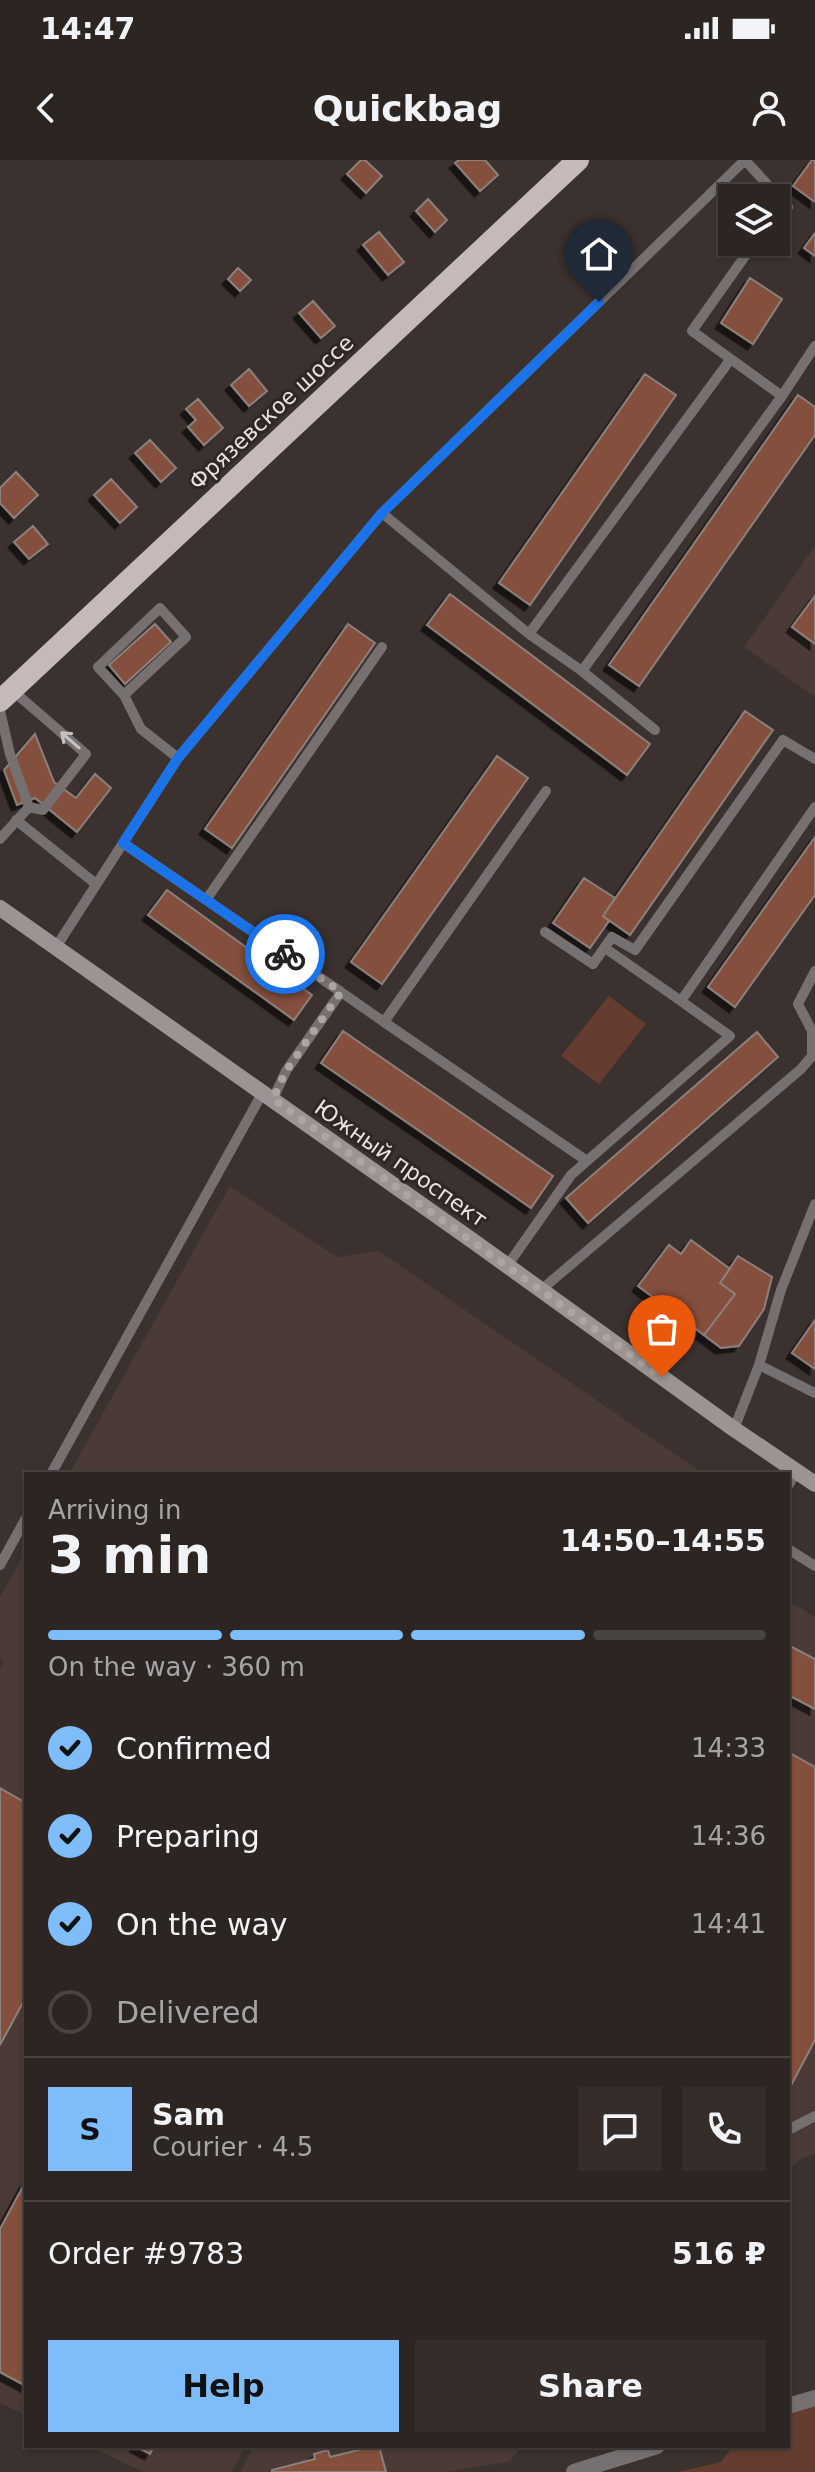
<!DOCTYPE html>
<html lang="en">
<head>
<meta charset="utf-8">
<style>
  body { margin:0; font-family:"DejaVu Sans",sans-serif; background:#342d2a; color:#f1f3f6; height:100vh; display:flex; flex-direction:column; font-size:30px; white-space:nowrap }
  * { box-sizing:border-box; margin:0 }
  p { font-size:26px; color:#a6a5a5 }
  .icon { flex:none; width:44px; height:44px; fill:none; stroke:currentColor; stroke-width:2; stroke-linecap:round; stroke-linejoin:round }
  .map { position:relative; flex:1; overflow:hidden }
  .sheet { position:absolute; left:24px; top:1312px; width:766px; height:976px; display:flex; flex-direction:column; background:#2c2522; border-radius:0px; box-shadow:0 2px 6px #0004,0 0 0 2px #484240 }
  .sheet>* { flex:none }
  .tools { position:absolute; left:718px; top:24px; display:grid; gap:16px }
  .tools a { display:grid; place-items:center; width:72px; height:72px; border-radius:0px; background:#2c2522; box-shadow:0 2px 6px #0004,0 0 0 2px #484240; font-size:40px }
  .pin { position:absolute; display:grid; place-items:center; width:68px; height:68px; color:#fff; margin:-82px -34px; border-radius:50% 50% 50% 0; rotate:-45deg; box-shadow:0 0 8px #0007 }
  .pin .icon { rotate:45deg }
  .courier { position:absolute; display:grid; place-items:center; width:80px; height:80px; margin:-40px; border:6px solid #1a73e8; border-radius:50%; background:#fff; color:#222; box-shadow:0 2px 10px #0007 }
  .summary em { font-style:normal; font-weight:700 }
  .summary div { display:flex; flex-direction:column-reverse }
  .summary { display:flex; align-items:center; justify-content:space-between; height:136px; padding:0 24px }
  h1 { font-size:52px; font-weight:700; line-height:60px }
  .bar { display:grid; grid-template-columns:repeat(4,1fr); gap:12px 8px; align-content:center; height:96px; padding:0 24px }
  .bar i { height:10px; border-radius:6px; background:#484240 }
  .bar .selected { background:#7ebdf9 }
  .bar p { grid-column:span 4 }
  .line { display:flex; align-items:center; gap:20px; padding:0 24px; border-top:2px solid #484240 }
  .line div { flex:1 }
  .round { display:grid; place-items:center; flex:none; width:84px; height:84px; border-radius:0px; background:#342d2a }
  ol { padding:0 24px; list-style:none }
  li { display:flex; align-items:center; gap:24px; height:88px }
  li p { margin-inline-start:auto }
  li .icon { padding:8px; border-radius:50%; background:#7ebdf9; color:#111; stroke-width:4 }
  li:last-child { color:#a6a5a5 }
  li i { width:44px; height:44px; border:4px solid #484240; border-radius:50% }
  .action { display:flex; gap:16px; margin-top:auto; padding:16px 24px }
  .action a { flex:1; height:92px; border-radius:0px; background:#7ebdf9; color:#111; font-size:32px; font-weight:700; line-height:92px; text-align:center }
  .action a+a { background:#342d2a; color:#f1f3f6 }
  .status { display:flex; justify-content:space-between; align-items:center; height:56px; padding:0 40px; background:#2c2522; direction:ltr }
  .status svg { height:22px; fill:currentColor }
  header { display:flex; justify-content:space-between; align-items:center; height:104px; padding:0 24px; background:#2c2522; font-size:36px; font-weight:700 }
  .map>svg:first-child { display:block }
  .built { fill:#4b3b36 }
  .green { fill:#643c30 }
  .building { fill:#854f3e; stroke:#8b807c; stroke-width:2; filter:url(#shadow) }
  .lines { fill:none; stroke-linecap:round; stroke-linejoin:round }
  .service { stroke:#767170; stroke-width:10 }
  .minor { stroke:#767170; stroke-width:16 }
  .secondary { stroke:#9c9492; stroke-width:16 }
  .trunk { stroke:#c5bab7; stroke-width:22 }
  .oneway { stroke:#c6c1bf }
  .done { stroke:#aca5a2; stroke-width:8; stroke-dasharray:0 14.4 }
  .route { stroke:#1a73e8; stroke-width:10 }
  .labels { text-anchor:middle; stroke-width:6; stroke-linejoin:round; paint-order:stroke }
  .street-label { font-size:22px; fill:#e9e3e1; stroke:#302724 }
</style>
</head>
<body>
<div class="status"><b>14:47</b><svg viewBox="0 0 49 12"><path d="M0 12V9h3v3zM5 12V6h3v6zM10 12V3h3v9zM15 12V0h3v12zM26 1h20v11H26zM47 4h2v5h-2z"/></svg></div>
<header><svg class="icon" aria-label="back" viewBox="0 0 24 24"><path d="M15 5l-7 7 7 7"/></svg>Quickbag<svg class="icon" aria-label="person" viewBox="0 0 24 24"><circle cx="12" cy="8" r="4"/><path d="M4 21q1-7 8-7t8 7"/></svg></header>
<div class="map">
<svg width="815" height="2312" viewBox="0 0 815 2312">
  <defs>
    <filter id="shadow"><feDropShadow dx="-5.5" dy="5.5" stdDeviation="0" flood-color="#0009"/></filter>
  </defs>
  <rect width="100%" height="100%" fill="#3b312e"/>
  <path class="built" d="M 815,386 L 815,537 L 744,487 Z
    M 230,1026 L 337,1097 L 379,1091 L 704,1314 L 69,1314 Z
    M 26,1391 L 26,2255 L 0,2243 L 0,1508 L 4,1501 L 0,1498 L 0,1437 Z
    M 788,1441 L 815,1457 L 815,1994 L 800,1999 L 788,2011 Z
    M 89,2286 L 245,2286 L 232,2312 L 143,2312 Z
    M 253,2286 L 523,2286 L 508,2302 L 446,2312 L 241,2312 Z"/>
  <path class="green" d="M 609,836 L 646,864 L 599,924 L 561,896 Z
    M 815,2238 L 815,2312 L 678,2312 L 721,2302 L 733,2286 L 788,2286 L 788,2246 Z"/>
  <path class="building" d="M 361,0 L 365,0 L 382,16 L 366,33 L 347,14 Z
    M 459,0 L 485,0 L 498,15 L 480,31 L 455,3 Z
    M 812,0 L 815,0 L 815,42 L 793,26 Z
    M 428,39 L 447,60 L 435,72 L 416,51 Z
    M 379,72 L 404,102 L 388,115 L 363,85 Z
    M 815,73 L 815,96 L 804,88 Z
    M 238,108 L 251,120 L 240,131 L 228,119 Z
    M 750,118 L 782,139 L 753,184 L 721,163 Z
    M 313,141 L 335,166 L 321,178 L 299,153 Z
    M 249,209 L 267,231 L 249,246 L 231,225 Z
    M 645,214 L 676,235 L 530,445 L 499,423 Z
    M 798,235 L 815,247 L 815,275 L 639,526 L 609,505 Z
    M 198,239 L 223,268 L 204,285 L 188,267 L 196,260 L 186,249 Z
    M 150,280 L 176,308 L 161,322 L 135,293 Z
    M 16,312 L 38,335 L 14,358 L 0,343 L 0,328 Z
    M 111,319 L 137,347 L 120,363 L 94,335 Z
    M 33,366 L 48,384 L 29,399 L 14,382 Z
    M 450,434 L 650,584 L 627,615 L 427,465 Z
    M 815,436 L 815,484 L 792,467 Z
    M 155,464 L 171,482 L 125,524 L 109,505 Z
    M 348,464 L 375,483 L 232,688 L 205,669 Z
    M 745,551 L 773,570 L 630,775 L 603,756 Z
    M 35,574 L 54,622 L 76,638 L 95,614 L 111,628 L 77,672 L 35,638 L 17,645 L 4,610 Z
    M 497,596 L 528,618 L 382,824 L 351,802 Z
    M 815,677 L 815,735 L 735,847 L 708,827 Z
    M 584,718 L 615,738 L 603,756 L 609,761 L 590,788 L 553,763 Z
    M 167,730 L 312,835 L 294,860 L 148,755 Z
    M 343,871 L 553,1016 L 531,1048 L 321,903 Z
    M 757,872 L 778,897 L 588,1063 L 566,1038 Z
    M 691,1080 L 730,1109 L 720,1123 L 735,1134 L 704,1175 L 638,1126 L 669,1085 L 681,1094 Z
    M 738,1096 L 772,1117 L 764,1149 L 739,1186 L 721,1188 L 704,1175 L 735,1134 L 720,1123 Z
    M 815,1160 L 815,1209 L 792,1193 Z
    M 788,1485 L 815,1499 L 815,1549 L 788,1535 Z
    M 788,1592 L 815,1607 L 815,1880 L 788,1931 Z
    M 0,1628 L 26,1643 L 26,1837 L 0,1885 Z
    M 26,2021 L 26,2226 L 0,2212 L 0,2069 Z
    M 135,2286 L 154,2286 L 150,2294 Z
    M 375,2286 L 379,2286 L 386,2312 L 272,2312 L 272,2310 L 315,2299 L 314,2294 L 328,2290 L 330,2297 Z"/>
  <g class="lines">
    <path class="service" d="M 755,82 L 692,171 L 782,236
      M 382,353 L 529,474 L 582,511 L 655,570
      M 529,474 L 730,200
      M 582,511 L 782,236 L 815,186
      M 12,530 L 86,594 L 43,650 L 29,647
      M 124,535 L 186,477 L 160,448 L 98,507 L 124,535 L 141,569 L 178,598
      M 0,551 L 10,594 L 29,647 L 0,679
      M 16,660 L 96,724
      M 123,683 L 341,832
      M 206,740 L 382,487
      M 545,772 L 593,804 L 612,777 L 635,790 L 783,580 L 815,599
      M 56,787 L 178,598 L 382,353 L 745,0 L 788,47 L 776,60
      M 605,788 L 681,841
      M 384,862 L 587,1001
      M 273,939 L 286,911 L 341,832 L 384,862 L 546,631
      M 507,1106 L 571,1015 L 730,876 L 681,841 L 815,647
      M 541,1130 L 801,909 L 812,896 L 812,871 L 798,844 L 815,811
      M 759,1205 L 815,1233
      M 734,1269 L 759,1205 L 781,1130 L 815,1044
      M 51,1314 L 263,932
      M 788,1326 L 797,1311
      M 788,1389 L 815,1406
      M 0,1405 L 26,1358
      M 788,1970 L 815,1956"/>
    <path class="minor" d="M 788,2246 L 815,2238
      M 574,2312 L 657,2286"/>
    <path class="secondary" d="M 0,748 L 473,1081 L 734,1269 L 815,1324"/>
    <path class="trunk" d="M 0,541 L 578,0"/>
  </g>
  <defs><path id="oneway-shaft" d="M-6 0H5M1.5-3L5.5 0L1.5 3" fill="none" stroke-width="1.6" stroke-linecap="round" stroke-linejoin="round" transform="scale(2)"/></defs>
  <use class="oneway" href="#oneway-shaft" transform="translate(70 580) rotate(-139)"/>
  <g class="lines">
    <path class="done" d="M 285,794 L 341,832 L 286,911 L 273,939 L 662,1217"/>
    <path class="route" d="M 285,794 L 123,683 L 178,598 L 382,353 L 599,142"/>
  </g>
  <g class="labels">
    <g class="street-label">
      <text transform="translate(271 252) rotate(-43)" y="8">Фрязевское шоссе</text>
      <text transform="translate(401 1003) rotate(35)" y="8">Южный проспект</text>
    </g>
  </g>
</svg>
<div class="tools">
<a><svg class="icon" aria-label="layers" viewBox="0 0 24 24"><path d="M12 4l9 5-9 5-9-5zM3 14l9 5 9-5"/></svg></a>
</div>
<div class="pin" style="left:662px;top:1217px;background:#ea580c"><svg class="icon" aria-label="bag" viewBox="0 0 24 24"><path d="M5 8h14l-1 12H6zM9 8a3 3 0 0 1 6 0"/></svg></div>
<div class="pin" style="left:599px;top:142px;background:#1f2937"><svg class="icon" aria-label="home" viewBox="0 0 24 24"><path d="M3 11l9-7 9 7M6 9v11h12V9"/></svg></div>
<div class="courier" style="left:285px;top:794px"><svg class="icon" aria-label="bike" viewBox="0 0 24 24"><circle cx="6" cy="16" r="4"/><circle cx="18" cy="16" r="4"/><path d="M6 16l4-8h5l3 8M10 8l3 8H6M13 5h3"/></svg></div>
<section class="sheet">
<div class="summary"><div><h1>3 min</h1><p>Arriving in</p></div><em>14:50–14:55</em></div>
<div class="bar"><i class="selected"></i><i class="selected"></i><i class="selected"></i><i></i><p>On the way · 360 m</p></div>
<ol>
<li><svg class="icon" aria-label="check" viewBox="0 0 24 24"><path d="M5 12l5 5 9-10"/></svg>Confirmed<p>14:33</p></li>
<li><svg class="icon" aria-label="check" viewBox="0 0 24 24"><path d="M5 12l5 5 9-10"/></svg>Preparing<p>14:36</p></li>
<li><svg class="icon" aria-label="check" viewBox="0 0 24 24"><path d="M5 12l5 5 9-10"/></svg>On the way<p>14:41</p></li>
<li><i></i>Delivered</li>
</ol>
<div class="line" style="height:144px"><b class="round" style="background:#7ebdf9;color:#111">S</b><div><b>Sam</b><p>Courier · 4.5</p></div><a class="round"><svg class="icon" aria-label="chat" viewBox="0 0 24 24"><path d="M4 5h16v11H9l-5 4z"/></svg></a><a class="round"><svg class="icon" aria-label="phone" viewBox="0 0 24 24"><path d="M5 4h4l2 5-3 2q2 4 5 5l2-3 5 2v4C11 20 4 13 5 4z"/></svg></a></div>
<div class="line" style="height:104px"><div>Order #9783</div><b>516 ₽</b></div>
<div class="action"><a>Help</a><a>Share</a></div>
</section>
</div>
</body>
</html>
